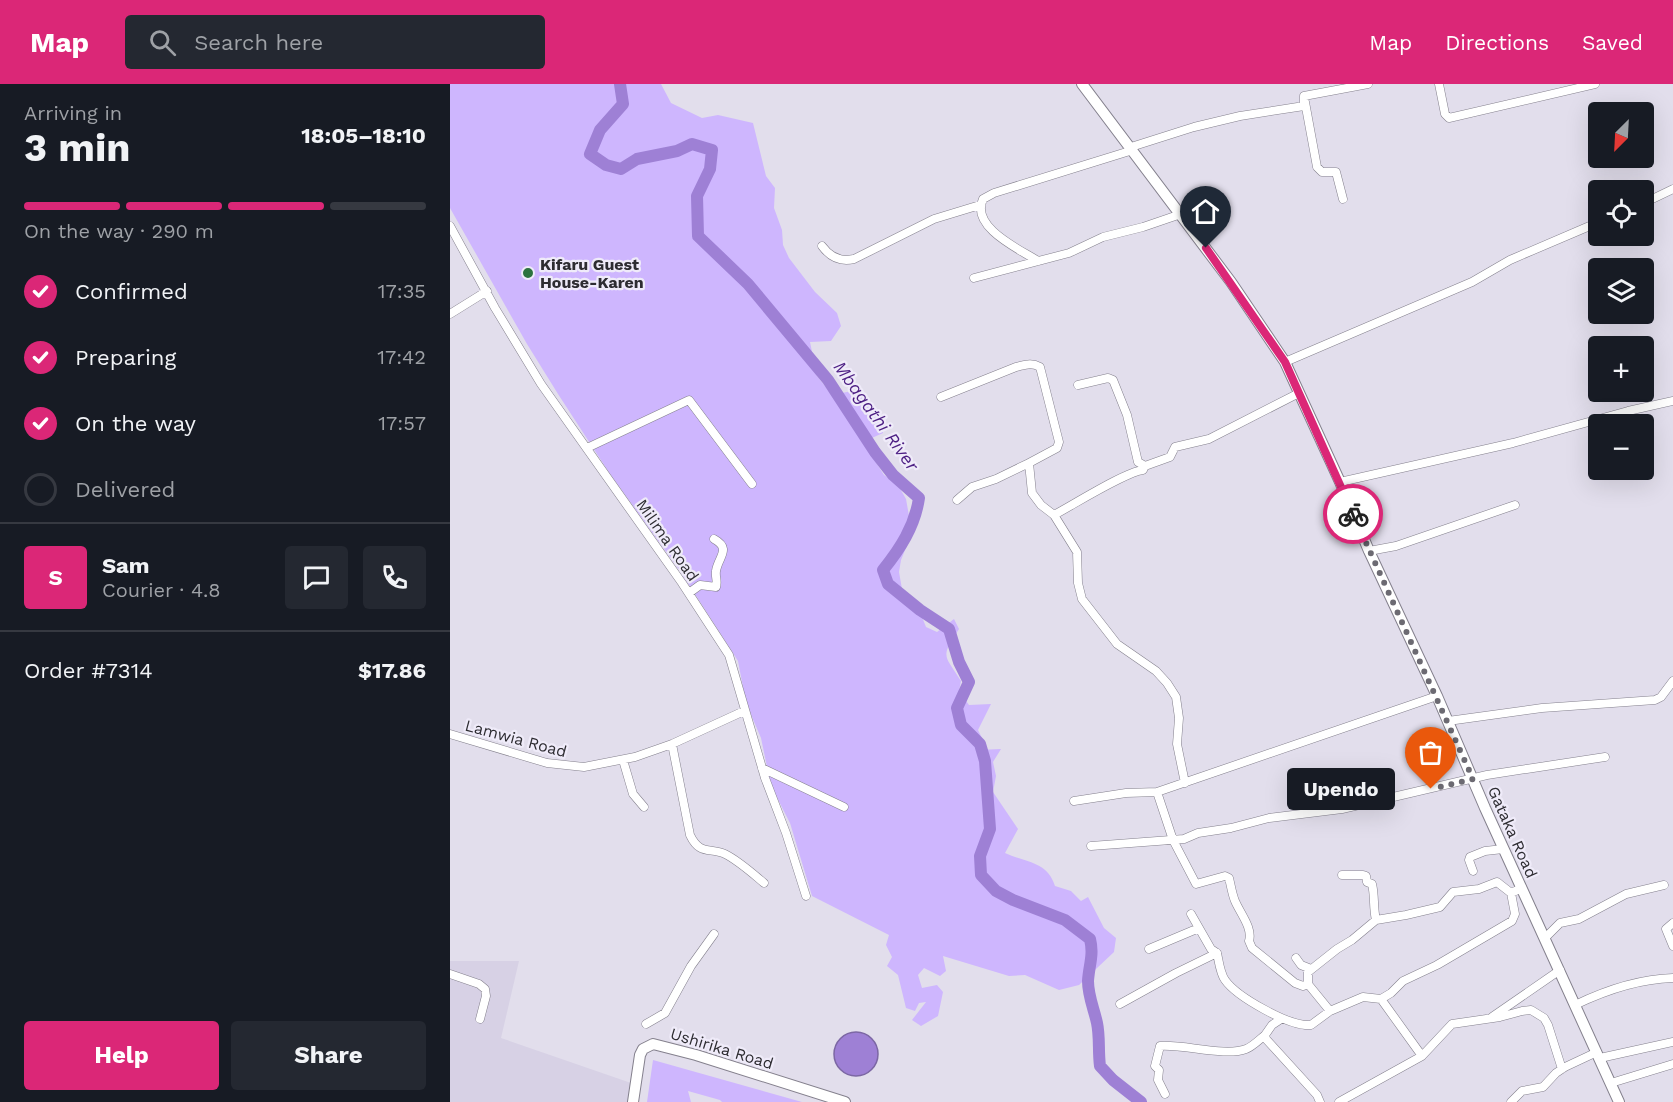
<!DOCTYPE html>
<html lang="en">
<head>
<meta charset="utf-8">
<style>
  body { margin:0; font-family:"Work Sans",sans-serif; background:#242831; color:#f1f3f6; height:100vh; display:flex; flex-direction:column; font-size:22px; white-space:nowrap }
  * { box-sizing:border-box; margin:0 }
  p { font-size:20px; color:#9ea1a6 }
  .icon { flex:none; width:33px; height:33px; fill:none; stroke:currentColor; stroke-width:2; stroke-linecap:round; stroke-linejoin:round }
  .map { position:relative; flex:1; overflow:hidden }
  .side { display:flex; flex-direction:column; background:#171b24; width:450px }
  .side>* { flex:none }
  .needle { width:39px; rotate:204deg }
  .fabs { position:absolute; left:1138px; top:18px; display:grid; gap:12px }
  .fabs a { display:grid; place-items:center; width:66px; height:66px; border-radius:6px; background:#171b24; box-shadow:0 6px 24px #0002; font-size:30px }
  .pin { position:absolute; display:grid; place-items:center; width:51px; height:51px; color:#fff; margin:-62px -26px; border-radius:50% 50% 50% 0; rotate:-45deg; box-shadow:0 0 6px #0007 }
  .pin .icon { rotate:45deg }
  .courier { position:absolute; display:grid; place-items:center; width:60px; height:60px; margin:-30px; border:4px solid #db2777; border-radius:50%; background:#fff; color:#222; box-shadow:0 2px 8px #0007 }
  .bubble { position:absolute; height:42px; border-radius:6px; background:#171b24; box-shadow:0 6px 24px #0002; font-size:20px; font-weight:700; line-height:42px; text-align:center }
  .head em { font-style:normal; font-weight:700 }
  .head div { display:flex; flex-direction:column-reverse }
  .head { display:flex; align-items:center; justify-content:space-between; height:102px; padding:0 24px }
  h1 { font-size:39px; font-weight:700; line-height:45px }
  .bar { display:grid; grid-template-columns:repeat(4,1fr); gap:9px 6px; align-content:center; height:72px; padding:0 24px }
  .bar i { height:8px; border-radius:4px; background:#363941 }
  .bar .on { background:#db2777 }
  .bar p { grid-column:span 4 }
  .line { display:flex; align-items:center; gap:15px; padding:0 24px; border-top:2px solid #363941 }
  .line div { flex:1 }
  .round { display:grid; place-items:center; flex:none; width:63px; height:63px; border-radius:6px; background:#242831 }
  ol { padding:0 24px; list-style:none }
  li { display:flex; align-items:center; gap:18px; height:66px }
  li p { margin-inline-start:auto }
  li .icon { padding:6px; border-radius:50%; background:#db2777; color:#fff; stroke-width:4 }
  li:last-child { color:#9ea1a6 }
  li i { width:33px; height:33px; border:3px solid #363941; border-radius:50% }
  .cta { display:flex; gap:12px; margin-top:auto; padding:12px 24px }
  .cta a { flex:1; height:69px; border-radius:6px; background:#db2777; color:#fff; font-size:24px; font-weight:700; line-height:69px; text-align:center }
  .cta a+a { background:#242831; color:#f1f3f6 }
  header { display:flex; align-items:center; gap:36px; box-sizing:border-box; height:84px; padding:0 30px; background:#db2777; color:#fff }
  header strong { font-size:28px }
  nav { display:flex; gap:33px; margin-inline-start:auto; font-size:21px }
  .search { width:420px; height:54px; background:#242831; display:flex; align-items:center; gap:15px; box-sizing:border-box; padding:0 21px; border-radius:6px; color:#9ea1a6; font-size:22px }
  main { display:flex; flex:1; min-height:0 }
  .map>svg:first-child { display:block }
  .built { fill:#d7d1e5 }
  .green { fill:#ceb6fe }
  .water { fill:#9e80d5; stroke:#7c67a4; stroke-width:1.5 }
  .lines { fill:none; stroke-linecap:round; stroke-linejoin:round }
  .river { stroke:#9e80d5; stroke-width:12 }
  .minor-casing { stroke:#84808d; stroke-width:9 }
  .tertiary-casing { stroke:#84808d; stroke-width:12 }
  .minor { stroke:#fff; stroke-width:8 }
  .tertiary { stroke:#fff; stroke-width:10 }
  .done { stroke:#6c6a72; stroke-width:6; stroke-dasharray:0 10.8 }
  .route { stroke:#db2777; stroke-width:8 }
  .poi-dot { fill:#2c723e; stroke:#efebf9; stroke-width:2 }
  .labels { text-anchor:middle; stroke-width:4.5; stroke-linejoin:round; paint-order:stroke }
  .poi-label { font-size:16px; font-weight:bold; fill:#2d2c31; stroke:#efebf9; text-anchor:start }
  .street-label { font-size:16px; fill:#2d2c31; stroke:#efebf9 }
  .water-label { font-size:18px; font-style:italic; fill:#4c1e83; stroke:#efebf9 }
</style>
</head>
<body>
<header>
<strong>Map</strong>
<div class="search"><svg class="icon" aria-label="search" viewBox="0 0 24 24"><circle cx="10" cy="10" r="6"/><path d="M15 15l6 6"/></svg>Search here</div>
<nav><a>Map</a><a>Directions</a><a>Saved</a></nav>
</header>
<main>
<section class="side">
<div class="head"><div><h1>3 min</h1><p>Arriving in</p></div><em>18:05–18:10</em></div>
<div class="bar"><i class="on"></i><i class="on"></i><i class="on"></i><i></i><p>On the way · 290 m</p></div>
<ol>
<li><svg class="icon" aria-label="check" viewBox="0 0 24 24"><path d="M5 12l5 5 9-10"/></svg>Confirmed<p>17:35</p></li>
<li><svg class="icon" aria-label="check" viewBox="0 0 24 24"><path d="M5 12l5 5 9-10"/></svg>Preparing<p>17:42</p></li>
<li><svg class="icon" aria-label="check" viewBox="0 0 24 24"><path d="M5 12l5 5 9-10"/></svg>On the way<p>17:57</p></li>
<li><i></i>Delivered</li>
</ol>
<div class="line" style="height:108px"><b class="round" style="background:#db2777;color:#fff">S</b><div><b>Sam</b><p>Courier · 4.8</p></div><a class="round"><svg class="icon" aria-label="chat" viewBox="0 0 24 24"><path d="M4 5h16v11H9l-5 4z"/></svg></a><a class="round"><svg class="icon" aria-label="phone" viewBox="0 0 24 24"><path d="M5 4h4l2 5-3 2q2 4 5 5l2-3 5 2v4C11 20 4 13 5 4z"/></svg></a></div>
<div class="line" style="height:78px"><div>Order #7314</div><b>$17.86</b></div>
<div class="cta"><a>Help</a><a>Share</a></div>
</section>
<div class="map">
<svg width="1223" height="1018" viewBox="0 0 1223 1018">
  <rect width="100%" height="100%" fill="#e2deec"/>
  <path class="built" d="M 0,877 L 69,877 L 51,954 L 181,999 L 178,1018 L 0,1018 Z"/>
  <path class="green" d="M 0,0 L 211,0 L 221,19 L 252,34 L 268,31 L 303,39 L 316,92 L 325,104 L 324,124 L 332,146 L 333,161 L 339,174 L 365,208 L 387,229 L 391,242 L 381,257 L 360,258 L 367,292 L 382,311 L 402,307 C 421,319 432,325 433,349 L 413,358 L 434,391 L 448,401 L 456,415 L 462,449 L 451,476 L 449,488 L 452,505 L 466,518 L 476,543 L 487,548 L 504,535 L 509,545 C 490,574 494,570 511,597 L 509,607 L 519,621 L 541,620 L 528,646 L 532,654 L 528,666 L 551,665 L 543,678 L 546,692 L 543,708 L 568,745 L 555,769 C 576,779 597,777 605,802 L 621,807 L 631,817 L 638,813 L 654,844 L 666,854 L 664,868 L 629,901 L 609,906 L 575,891 L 559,892 L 493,872 L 496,887 L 490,892 L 474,884 L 468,891 L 472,904 L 487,901 L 493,908 L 488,932 L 471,942 L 462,936 L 476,918 L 469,919 L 465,927 L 456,924 L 448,891 L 437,882 L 442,873 L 436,861 L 439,851 L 362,812 L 340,739 L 321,702 L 311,654 L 296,619 L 288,577 L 230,487 L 160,390 L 108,310 L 77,260 L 0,124 Z
    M 203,976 L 352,1018 L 272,1018 L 270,1016 L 238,1007 L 241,1018 L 197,1018 Z"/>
  <path class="water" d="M384 970a22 22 0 1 1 44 0a22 22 0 1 1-44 0Z"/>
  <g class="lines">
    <path class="river" d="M 170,0 L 173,20 L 150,46 L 140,70 L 156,81 L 171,85 L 187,75 L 227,67 L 242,60 L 262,66 L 260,85 L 247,112 L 248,152 L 298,200 L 378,296 L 425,368 L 443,391 L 469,414 C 465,442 450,465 433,486 L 438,500 L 470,526 L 499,545 L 509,578 L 519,598 L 507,624 L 511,641 L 530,660 L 535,677 L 540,745 L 530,772 L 531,791 L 546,807 L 563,816 L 615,836 L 640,855 C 644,871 639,881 638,897 C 638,912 644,925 647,939 C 650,953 648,967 650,982 L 663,996 L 691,1018"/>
    <g class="minor-casing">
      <path id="minor" d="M 989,0 L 995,30 L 999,34 L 1145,0
        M 855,18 L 867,83 L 872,88 L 886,88 L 893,115
        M 681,63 L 744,43 L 790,32 L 854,22 L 854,12 L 918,0
        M 1194,119 L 1223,105
        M 0,142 L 45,224 L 91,300 L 232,499 L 279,571 L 315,694 L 336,749 L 356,812
        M 372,162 C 380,173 391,178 404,175 L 484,135 L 530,121
        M 588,177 C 569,165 520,143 533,115 L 544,109 L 683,66
        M 524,194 L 619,169 L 653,153 L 693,143 L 731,130
        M 0,230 L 37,207
        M 835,278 L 1022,198 L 1060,176 L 1149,138
        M 628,301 L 658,294 L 663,296 L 677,331 L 688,378 L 695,382 L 720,373 L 725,363 L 759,355 L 849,309
        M 491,313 L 566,283 C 575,281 581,278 590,283 L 609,358 L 607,364 L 579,379
        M 137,364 L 239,316 L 302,400
        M 890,398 L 1063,359 L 1178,327 L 1223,317
        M 507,416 L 522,403 L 546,395 L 579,379 L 582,409 L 591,421 L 604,431 L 627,468 L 628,499 L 632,515 L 667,560 L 706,587 L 717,599 L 726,613 L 729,634 L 727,660 L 735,699
        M 604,431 C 623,421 675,388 693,386 L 695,382
        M 919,467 L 946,462 L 1065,421
        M 239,509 L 250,501 L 266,503 C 268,497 265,493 266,487 C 268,473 282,465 264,455
        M 987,612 L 707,708 L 723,756 L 746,800 L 775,792 L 779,794 C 781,802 782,810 785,817 C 790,829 803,844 799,857 L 802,864 L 845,899 L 853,902 L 858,900 L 880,927 L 913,913 L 931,915 L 941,909 L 953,897 L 987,881 L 1062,837 L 1065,830 L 1061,809
        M 998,637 L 1092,624 L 1205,616 L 1211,613 L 1223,597
        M 0,650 L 97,679 L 134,683 L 185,673 L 222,660 L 294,627
        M 222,660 L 240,751 C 250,772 260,763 275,770 C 289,777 302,789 314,799
        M 173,676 L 183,710 L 194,723
        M 312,684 L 394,723
        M 624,717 L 676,709 L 707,708
        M 641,762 L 734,755 L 748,749 L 781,744 L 819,734 L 892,725 L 1037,691 L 1155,673
        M 1023,787 L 1019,776 L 1020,773 L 1035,767 L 1053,765
        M 892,791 L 913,791 L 916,792 L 917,798 L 922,800 C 925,812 923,824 926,836
        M 741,830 L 761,865 L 767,869
        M 1223,839 L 1216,845 L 1223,862
        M 1095,854 L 1110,839 L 1129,835 L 1176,810 L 1214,801
        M 699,865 L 749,844
        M 846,874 L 851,881 L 861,885 L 863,884
        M 0,890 L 29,900 L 35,905 L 36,912 L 30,935
        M 858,900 L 858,888 L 887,865 L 902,856 L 926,836 L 956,831 L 990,823 L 1003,808 L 1029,805 L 1047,798 L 1061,809 L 1072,804
        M 931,915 L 972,972
        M 670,920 L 726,889 L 767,869 C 769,878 770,889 775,896 C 787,913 840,943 861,941 L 880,927
        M 1125,921 C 1156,906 1189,895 1223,894
        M 1042,933 L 1110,886
        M 831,935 L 822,941 L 815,951 L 816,955 L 867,1011 L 870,1018
        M 196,940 L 215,929 L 241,882 L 264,850
        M 1150,974 L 1223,958
        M 1161,999 L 1223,980
        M 715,1010 L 708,996 L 709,986 L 705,982 L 710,962 C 734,960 775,973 796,965 C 802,963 810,955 815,951
        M 889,1018 L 972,972 L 1002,940 L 1050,933 L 1072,927 L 1081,926 L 1094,934 L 1098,941 L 1112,985
        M 1061,1018 L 1072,1007 L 1093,1003 L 1106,989 L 1115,983 L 1147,968"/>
    </g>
    <g class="tertiary-casing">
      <path id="tertiary" d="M 632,0 L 781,198 L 835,278 L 890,398 L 919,467 L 987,612 L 1035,724 L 1169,1018
        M 183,1018 L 190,971 L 193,965 L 203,960 L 246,971 L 395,1018"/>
    </g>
    <use href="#minor" class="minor"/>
    <use href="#tertiary" class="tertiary"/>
  </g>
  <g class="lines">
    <path class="done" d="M 903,430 L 1023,695 L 981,705"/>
    <path class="route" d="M 756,164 L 835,278 L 903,430"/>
  </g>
  <circle class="poi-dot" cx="78" cy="189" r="6"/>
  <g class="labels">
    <g class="poi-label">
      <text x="90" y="186">Kifaru Guest<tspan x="90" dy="18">House-Karen</tspan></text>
    </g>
    <g class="street-label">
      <text transform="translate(218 456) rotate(55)" y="6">Milima Road</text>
      <text transform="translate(66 654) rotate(15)" y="6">Lamwia Road</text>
      <text transform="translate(1063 748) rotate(66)" y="6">Gataka Road</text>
      <text transform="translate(272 964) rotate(17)" y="6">Ushirika Road</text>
    </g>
    <g class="water-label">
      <text transform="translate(426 332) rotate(54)" y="6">Mbagathi River</text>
    </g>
  </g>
</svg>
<div class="fabs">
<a><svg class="needle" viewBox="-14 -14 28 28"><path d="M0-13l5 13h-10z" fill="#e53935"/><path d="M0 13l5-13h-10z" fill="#9ea1a6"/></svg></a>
<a><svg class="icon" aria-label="locate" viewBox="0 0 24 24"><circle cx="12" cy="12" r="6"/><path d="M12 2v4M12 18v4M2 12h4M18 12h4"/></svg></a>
<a><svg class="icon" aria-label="layers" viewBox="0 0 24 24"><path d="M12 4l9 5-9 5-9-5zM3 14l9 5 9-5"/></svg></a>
<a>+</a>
<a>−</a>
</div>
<div class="pin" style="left:981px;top:705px;background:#ea580c"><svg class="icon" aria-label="bag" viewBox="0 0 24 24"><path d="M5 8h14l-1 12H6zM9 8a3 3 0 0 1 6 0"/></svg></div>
<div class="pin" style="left:756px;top:164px;background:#1f2937"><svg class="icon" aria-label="home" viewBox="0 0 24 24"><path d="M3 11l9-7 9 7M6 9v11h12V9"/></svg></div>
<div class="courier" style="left:903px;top:430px"><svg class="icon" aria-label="bike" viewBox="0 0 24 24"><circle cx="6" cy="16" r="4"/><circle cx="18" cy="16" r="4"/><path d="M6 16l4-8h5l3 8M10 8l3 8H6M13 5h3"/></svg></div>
<div class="bubble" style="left:837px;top:684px;width:108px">Upendo</div>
</div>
</main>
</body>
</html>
